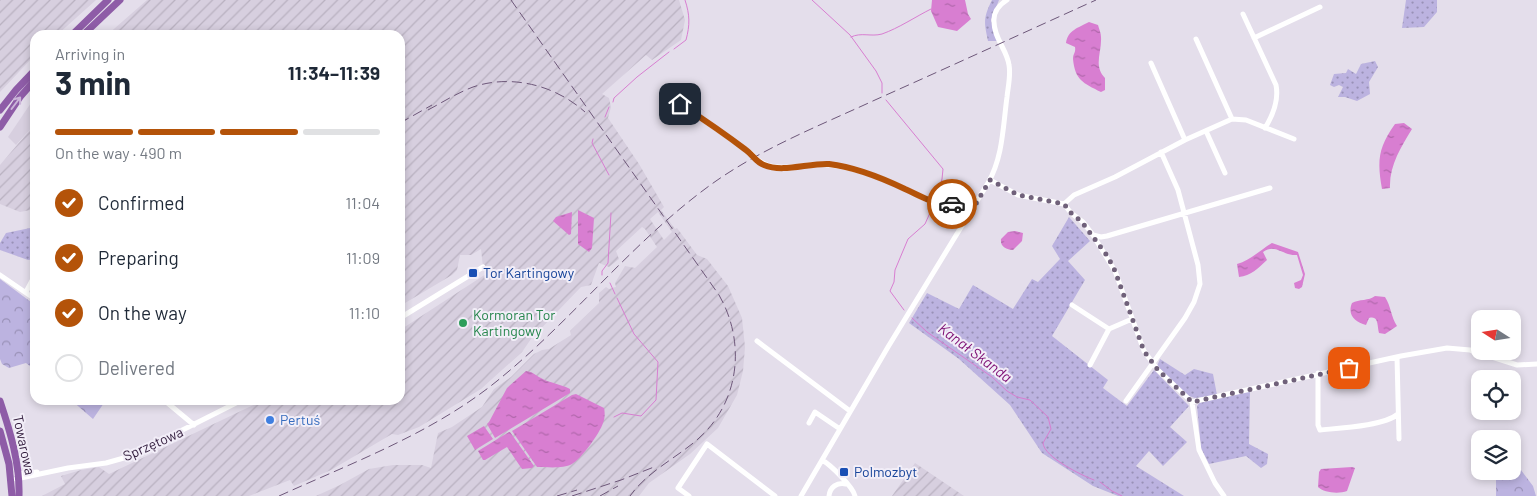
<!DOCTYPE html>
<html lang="en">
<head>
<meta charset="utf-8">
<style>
  body { margin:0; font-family:Barlow,sans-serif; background:#f2f2f3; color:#1f2937; height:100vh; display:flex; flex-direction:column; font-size:19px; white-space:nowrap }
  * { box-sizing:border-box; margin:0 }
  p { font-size:16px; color:#747a83 }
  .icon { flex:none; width:28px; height:28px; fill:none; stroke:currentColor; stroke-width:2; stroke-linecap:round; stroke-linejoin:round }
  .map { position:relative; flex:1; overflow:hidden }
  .drawer { position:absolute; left:30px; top:30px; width:375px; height:375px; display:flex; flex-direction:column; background:#fff; border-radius:15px; box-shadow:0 2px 8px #0003 }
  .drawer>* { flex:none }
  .needle { width:32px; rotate:282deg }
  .controls { position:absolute; left:1471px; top:310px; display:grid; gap:10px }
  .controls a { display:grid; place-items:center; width:50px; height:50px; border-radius:10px; background:#fff; box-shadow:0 2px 8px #0003; font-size:25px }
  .pin { position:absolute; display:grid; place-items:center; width:42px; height:42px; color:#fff; margin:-21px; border-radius:10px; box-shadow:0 2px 8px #0006 }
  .courier { position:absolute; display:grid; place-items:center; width:50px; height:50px; margin:-25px; border:4px solid #b45309; border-radius:50%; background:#fff; color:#222; box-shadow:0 1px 6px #0007 }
  .overview em { font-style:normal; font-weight:700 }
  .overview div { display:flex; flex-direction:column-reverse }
  .overview { display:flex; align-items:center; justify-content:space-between; height:85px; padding:0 25px }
  h1 { font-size:32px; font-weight:700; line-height:38px }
  .bar { display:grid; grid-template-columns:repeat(4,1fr); gap:8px 5px; align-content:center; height:60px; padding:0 25px }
  .bar i { height:6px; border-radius:4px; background:#e0e1e3 }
  .bar .on { background:#b45309 }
  .bar p { grid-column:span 4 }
  ol { padding:0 25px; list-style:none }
  li { display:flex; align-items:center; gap:15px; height:55px }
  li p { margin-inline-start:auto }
  li .icon { padding:5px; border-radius:50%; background:#b45309; color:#fff; stroke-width:4 }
  li:last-child { color:#747a83 }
  li i { width:28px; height:28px; border:2px solid #e0e1e3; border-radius:50% }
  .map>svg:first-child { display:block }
  .built { fill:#d7cfdf }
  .industrial { fill:url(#industrial-furrows); fill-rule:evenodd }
  .grass { fill:url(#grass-dots) }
  .forest { fill:url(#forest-crowns) }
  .water { fill:url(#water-ripples) }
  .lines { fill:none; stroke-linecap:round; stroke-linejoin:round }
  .stream { stroke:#d87ed1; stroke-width:1 }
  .minor { stroke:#fff; stroke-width:5 }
  .major { stroke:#8e5ca7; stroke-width:7 }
  .rail { stroke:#6d5779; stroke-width:1; stroke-dasharray:10 5; stroke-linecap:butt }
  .oneway { stroke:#cab4d8 }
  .done { stroke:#70617a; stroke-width:5; stroke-dasharray:0 9 }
  .route { stroke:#b45309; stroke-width:6 }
  .transit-dot { fill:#1a4fb4; stroke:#f2eef8; stroke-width:2 }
  .leisure-dot { fill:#2e9e5b; stroke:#f2eef8; stroke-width:2 }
  .shop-dot { fill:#3f7fe0; stroke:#f2eef8; stroke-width:2 }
  .labels { text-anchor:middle; stroke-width:4; stroke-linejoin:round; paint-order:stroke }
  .transit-label { font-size:14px; fill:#164399; stroke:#f2eef8; text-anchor:start }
  .leisure-label { font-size:14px; fill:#27864d; stroke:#f2eef8; text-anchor:start }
  .shop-label { font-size:14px; fill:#366cbe; stroke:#f2eef8; text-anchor:start }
  .street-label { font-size:14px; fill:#321d3d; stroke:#f2eef8 }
  .water-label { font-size:15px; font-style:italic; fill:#7f1175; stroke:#f2eef8 }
</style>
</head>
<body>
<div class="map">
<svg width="1537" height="496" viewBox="0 0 1537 496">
  <defs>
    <pattern id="industrial-furrows" width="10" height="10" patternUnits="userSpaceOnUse" patternTransform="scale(1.25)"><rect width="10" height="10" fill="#d7cfdf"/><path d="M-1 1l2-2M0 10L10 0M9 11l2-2" fill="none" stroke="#b9b1c0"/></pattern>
    <pattern id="grass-dots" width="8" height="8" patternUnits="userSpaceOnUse" patternTransform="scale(1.25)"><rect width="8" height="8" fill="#bcb3e0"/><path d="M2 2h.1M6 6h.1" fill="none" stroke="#9991b7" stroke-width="1.8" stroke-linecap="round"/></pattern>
    <pattern id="forest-crowns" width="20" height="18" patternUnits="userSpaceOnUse" patternTransform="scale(1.25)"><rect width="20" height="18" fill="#bcb3e0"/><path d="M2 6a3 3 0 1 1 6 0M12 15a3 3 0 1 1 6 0" fill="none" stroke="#9991b7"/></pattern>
    <pattern id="water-ripples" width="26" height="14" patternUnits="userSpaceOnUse" patternTransform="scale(1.25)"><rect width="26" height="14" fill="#d87ed1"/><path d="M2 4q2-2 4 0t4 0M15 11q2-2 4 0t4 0" fill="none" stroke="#b067ab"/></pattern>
  </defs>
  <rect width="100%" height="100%" fill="#e4deeb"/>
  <path class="built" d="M 35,97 L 35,124 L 16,145 L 8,137 Z"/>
  <path class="industrial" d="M 0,0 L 96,0 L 57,35 L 35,35 L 35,55 L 0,92 Z
    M 147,0 L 679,0 L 685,20 L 681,40 L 652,60 L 646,55 L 602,94 L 609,98 L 611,107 L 608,118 L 639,164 L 664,207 L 661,210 L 675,229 L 677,228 L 697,255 L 707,259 L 728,286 L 742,318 L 745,347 L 743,371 L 737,395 L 718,428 L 690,454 L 649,483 L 639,496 L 316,496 L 340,485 L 369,469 L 393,465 L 422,465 L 431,468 L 438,433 L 452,427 L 482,407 L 494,389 L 511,377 L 534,354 L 542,350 L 549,349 L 571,335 L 570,331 L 599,303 L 599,293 L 606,287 L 609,289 L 616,287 L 615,283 L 625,266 L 635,268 L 657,247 L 645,229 L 642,227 L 616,251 L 619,259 L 609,267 L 599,263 L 591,285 L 581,287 L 531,339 L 522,352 L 481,389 L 419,427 L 398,435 L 392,434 L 331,470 L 294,486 L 290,480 L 249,496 L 42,496 L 65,484 L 61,476 L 81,470 L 99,467 L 109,474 L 264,400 L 400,400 L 400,330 L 486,274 L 483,267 L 481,249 L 471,255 L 460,255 L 457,270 L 452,275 L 400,306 L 400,35 L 107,35 ZM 658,212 L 672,232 L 664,240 L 650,219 Z
    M 35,124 L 35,209 L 20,212 L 0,204 L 0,165 Z
    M 915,463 L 964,496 L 892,496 Z"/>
  <path class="grass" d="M 992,0 L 999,0 L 991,20 L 997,41 L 988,41 C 984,22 983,18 992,0 Z
    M 1406,0 L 1437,0 L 1437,12 L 1424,27 L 1402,28 Z
    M 1375,61 L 1378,67 L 1369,82 L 1370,94 L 1357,101 L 1345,97 L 1338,97 L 1343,87 L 1339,85 L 1334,87 L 1330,85 L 1334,74 L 1346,73 L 1348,69 L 1356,74 L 1361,64 Z
    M 1069,217 L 1090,241 L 1068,261 L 1085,280 L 1052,336 L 1108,380 L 1103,388 L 1127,406 L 1154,370 L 1189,406 L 1170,427 L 1187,442 L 1163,466 L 1149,451 L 1136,466 L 1184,496 L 1118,496 L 1093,486 L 1042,453 L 1010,405 L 959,359 L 909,323 L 927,293 L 959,309 L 973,285 L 1013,309 L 1032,279 L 1038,282 L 1060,259 L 1052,246 Z
    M 35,227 L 35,259 L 28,260 L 0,250 L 0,243 L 6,233 Z
    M 1160,359 L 1185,375 L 1194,369 L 1213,374 L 1217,395 L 1195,398 L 1186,395 L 1157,366 Z
    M 1250,390 L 1249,444 L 1268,454 L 1267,464 L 1261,468 L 1246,456 L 1209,464 L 1201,448 L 1197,406 L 1201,401 Z"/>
  <path class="forest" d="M 0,279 L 35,305 L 35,370 L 26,363 L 9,368 L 2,364 L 0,359 Z
    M 71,400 L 106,400 L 93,419 Z
    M 1521,470 L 1533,486 L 1536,496 L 1496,496 L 1496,475 Z"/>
  <path class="water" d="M 932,0 L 965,0 L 968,14 L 971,19 L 957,31 L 938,27 L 931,11 Z
    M 1089,22 L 1098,25 C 1099,29 1101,33 1101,37 C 1102,52 1093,66 1105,78 L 1105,90 L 1101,92 C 1083,83 1075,80 1073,59 C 1073,53 1076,53 1075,47 L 1066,43 C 1068,30 1078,28 1089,22 Z
    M 1404,123 L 1412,129 C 1401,147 1389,166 1390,188 L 1382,189 C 1377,161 1378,148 1395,124 Z
    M 578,210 L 594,218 L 592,248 L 589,252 L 578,244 Z
    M 572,212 L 571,234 L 569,235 L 553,221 L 556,217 Z
    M 1015,231 L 1023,233 L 1022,241 L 1013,250 C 1006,249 1000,247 1001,239 L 1008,232 Z
    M 1272,243 L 1298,252 L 1305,274 L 1302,287 L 1299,289 L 1295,288 L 1294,283 L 1301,280 L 1303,275 L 1297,255 C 1294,255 1291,255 1288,254 C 1279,251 1273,245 1263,252 L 1267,260 C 1258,268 1251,276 1239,277 L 1237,264 C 1251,260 1260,250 1272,243 Z
    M 1375,296 L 1385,297 C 1391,306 1391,317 1397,326 L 1385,334 L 1379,333 C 1377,326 1379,315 1369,318 L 1366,325 C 1355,322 1347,315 1352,303 C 1359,299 1369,301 1375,296 Z
    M 526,371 C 533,372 535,375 541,378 C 549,383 561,384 570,389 L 570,393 L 495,438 L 487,424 L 489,422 L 507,388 Z
    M 576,394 L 604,408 C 605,412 605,419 603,423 C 600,433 581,459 572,464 C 563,469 547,467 537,467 L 512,431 L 572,395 Z
    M 484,426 L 493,439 L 475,450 L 467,436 Z
    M 509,432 L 510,432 L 534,466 L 532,468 L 522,469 L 507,447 L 485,460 L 483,460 L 478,451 Z
    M 1352,467 L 1355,468 L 1347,491 C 1339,494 1324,493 1318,487 L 1319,472 L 1321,469 Z"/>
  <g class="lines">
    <path class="stream" d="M 812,0 L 850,35 L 876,71 L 882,83 L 882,93
      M 851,37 C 861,32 871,37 882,34 C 899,28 915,17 931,9
      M 674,49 L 686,40 C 690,25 690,15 685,0
      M 886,100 L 943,169 L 942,179 L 936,199
      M 613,102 L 614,98 L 637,77 L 669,52
      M 605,117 L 609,107
      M 593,139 L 592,143 L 609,175
      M 602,275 L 602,271 L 608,263 L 611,213
      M 610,283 L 615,294
      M 904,310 L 890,291 L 894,282 L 895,270 L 908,239 L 925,224 L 933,206
      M 912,318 L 927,332 L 992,377 L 1007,391 L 1017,397 L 1030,400 L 1048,417 L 1051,429 L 1043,443 C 1044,457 1081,475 1094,480
      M 614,417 L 622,413 L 641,416 L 656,400 L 658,362 L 634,334 L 617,298
      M 1100,482 L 1112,491 L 1122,496"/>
    <path class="minor" d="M 1243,14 L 1276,85 C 1279,100 1273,115 1265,128
      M 1254,38 L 1320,7
      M 1196,39 L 1232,119
      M 1151,63 L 1185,140
      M 663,99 L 675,101 L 680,104 L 751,153 C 771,179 802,161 830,165 C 856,168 883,178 907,190 C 916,194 925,200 935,203 C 945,206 958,205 969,205 L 974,207
      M 1206,131 L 1225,173
      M 990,180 L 1018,195 L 1064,204 L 1071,213 L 1083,222 L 1093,235 L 1115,271 L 1144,351 L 1158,370 L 1192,402 L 1199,450 L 1215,483 L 1224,496
      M 1064,204 L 1074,195 L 1115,177 L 1185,140 L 1232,119 L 1246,120 L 1294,139
      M 1093,235 L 1101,237 L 1107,236 L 1270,188
      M 0,275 L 35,299
      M 26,292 L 35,275
      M 1072,305 L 1109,329
      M 400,318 L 483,267
      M 757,341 L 850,411
      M 1397,357 L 1399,439
      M 1090,365 L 1109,329 L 1132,319
      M 1318,373 L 1318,425 L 1320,430 C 1340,428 1384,426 1398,414
      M 164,400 L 194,425
      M 1126,401 L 1185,318 L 1194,302 L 1200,284 L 1198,265 L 1178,190 L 1161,152
      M 1192,402 L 1401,356 L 1447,348 L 1470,350 L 1517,365 L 1537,364
      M 809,423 L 815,412 L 840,429
      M 822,460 C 831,465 853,487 855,496
      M 16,474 L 37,472
      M 16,479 L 68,468 L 106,463 L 131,456 L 242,400
      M 689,496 L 678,488 L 707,444 L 775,496
      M 801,496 L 888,347 L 988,183 C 1003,157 1003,126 1007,97 C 1008,87 1011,75 1009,65 C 1007,50 994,38 994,22 C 993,12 999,5 1007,0
      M 829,496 C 830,487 837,482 846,484"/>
    <path class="major" d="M 72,35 L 108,0
      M 83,35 L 120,0
      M 0,110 L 16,90 L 35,70
      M 0,127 L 20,97 L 35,80
      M 0,401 C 10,431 20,463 19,496
      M 0,431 L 9,464 L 12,496"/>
    <path class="rail" d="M 511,0 L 719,295 C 746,342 740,402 698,439 C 675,459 648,471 630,496
      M 428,110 C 443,102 457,93 473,87 C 511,74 555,85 585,112
      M 400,123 L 432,105
      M 279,496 C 354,462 433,433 497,381 C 574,319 635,238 716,181 C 765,147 821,125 875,100 C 949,67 1023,33 1096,0
      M 557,496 L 577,490
      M 572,496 L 621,480 L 654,467
      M 600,496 L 618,486"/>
  </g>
  <defs><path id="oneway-shaft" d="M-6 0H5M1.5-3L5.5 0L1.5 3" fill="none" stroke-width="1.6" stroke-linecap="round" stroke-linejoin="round" transform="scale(1.25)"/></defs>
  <use class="oneway" href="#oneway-shaft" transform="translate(16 103) rotate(-53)"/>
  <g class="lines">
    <path class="done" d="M 952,204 L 969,205 L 974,207 L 990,180 L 1018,195 L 1064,204 L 1071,213 L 1082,222 L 1108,257 L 1115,271 L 1144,351 L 1158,370 L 1192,402 L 1349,368"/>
    <path class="route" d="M 680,104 C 703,119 725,134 746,150 C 753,155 756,162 764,165 C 783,173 808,163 829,164 C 854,167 882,178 905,189 C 923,197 932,204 952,204"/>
  </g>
  <g class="transit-dot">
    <rect x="468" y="268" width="10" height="10" rx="2.5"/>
    <rect x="839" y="467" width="10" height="10" rx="2.5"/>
  </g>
  <circle class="leisure-dot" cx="463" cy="323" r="5"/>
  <circle class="shop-dot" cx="270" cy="420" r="5"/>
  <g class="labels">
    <g class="transit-label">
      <text x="483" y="278">Tor Kartingowy</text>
      <text x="854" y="477">Polmozbyt</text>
    </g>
    <g class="leisure-label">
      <text x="473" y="320">Kormoran Tor<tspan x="473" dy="16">Kartingowy</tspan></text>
    </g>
    <g class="shop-label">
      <text x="280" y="425">Pertuś</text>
    </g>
    <g class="street-label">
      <text transform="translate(153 444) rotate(-24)" y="5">Sprzętowa</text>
      <text transform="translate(24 445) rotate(78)" y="5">Towarowa</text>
    </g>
    <g class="water-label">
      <text transform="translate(975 353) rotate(37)" y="5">Kanał Skanda</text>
    </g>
  </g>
</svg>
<div class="controls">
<a><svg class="needle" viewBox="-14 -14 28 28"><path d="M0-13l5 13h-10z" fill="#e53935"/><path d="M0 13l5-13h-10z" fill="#747a83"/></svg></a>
<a><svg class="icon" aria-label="locate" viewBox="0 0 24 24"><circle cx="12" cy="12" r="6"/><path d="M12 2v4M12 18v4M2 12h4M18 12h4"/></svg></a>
<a><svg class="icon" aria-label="layers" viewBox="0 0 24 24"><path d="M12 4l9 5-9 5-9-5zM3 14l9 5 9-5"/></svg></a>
</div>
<div class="pin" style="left:1349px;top:368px;background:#ea580c"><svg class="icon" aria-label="bag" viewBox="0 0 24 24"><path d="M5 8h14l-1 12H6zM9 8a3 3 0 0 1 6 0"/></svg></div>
<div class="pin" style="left:680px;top:104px;background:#1f2937"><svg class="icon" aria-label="home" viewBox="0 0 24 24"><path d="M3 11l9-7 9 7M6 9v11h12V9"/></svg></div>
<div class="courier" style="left:952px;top:204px"><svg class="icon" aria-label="car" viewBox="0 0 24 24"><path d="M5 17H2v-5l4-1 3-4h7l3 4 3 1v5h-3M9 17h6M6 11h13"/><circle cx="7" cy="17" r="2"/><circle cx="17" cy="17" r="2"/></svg></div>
<section class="drawer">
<div class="overview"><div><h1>3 min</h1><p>Arriving in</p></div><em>11:34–11:39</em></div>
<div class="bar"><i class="on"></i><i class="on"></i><i class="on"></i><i></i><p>On the way · 490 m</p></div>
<ol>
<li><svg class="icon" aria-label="check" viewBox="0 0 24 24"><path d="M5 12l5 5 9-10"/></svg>Confirmed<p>11:04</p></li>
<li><svg class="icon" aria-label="check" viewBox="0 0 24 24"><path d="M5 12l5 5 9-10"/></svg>Preparing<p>11:09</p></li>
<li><svg class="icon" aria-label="check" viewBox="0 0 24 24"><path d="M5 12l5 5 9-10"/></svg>On the way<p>11:10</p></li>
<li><i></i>Delivered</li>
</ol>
</section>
</div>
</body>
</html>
